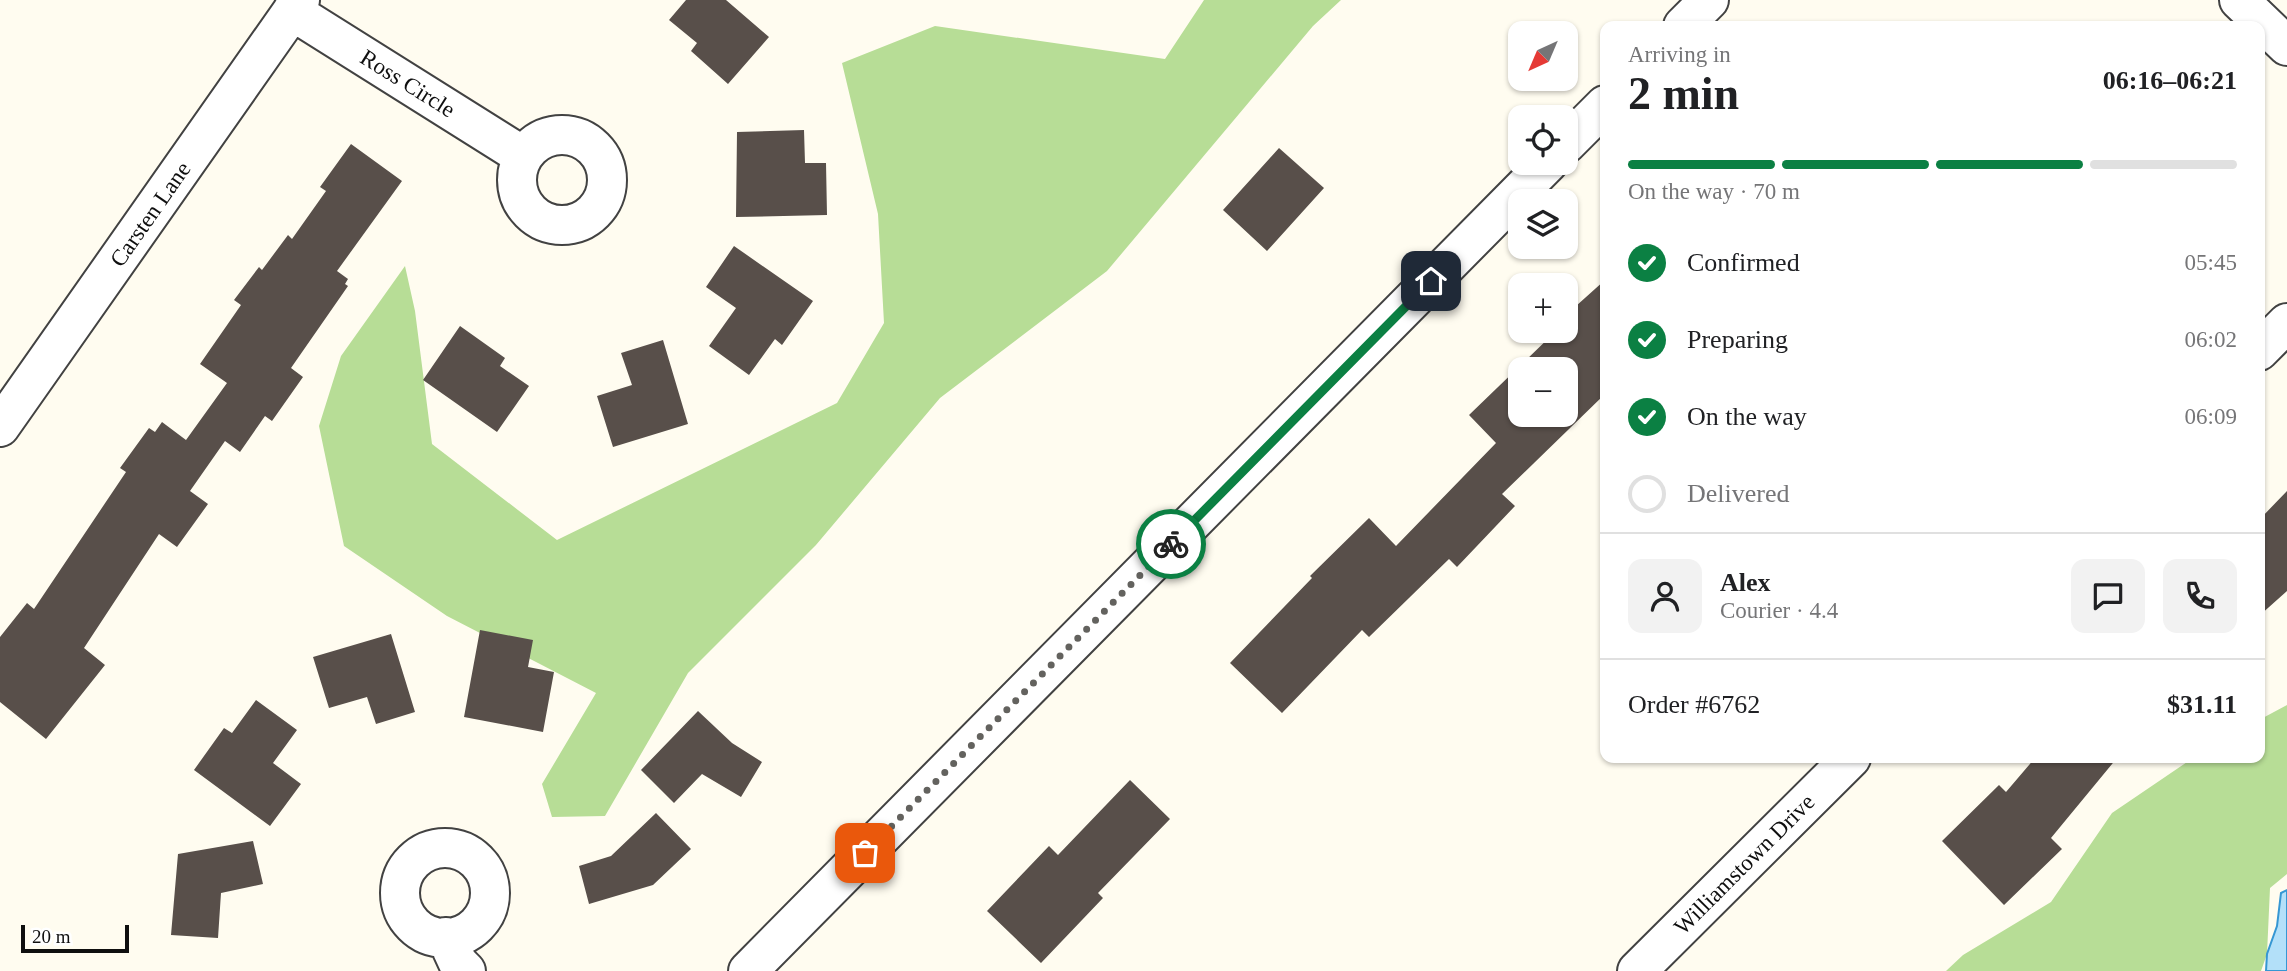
<!DOCTYPE html>
<html lang="en">
<head>
<meta charset="utf-8">
<style>
  body { margin:0; font-family:"Times New Roman",serif; background:#f2f2f2; color:#202124; height:100vh; display:flex; flex-direction:column; font-size:26px; white-space:nowrap }
  * { box-sizing:border-box; margin:0 }
  p { font-size:23px; color:#757577 }
  .icon { flex:none; width:38px; height:38px; fill:none; stroke:currentColor; stroke-width:2; stroke-linecap:round; stroke-linejoin:round }
  .map { position:relative; flex:1; overflow:hidden }
  .sheet { position:absolute; left:1600px; top:21px; width:665px; height:742px; display:flex; flex-direction:column; background:#fff; border-radius:14px; box-shadow:0 2px 5px #0004 }
  .sheet>* { flex:none }
  .needle { width:46px; rotate:224deg }
  .buttons { position:absolute; left:1508px; top:21px; display:grid; gap:14px }
  .buttons a { display:grid; place-items:center; width:70px; height:70px; border-radius:14px; background:#fff; box-shadow:0 2px 5px #0004; font-size:35px }
  .scale { position:absolute; left:21px; bottom:18px; width:108px; box-sizing:border-box; padding-left:7px; border:4px solid #0f0f0f; border-top:0; font-size:19px; line-height:24px; white-space:nowrap; color:#0f0f0f; -webkit-text-stroke:5px #fff; paint-order:stroke }
  .pin { position:absolute; display:grid; place-items:center; width:60px; height:60px; color:#fff; margin:-30px; border-radius:14px; box-shadow:0 4px 10px #0006 }
  .courier { position:absolute; display:grid; place-items:center; width:70px; height:70px; margin:-35px; border:5px solid #0b8043; border-radius:50%; background:#fff; color:#222; box-shadow:0 2px 9px #0007 }
  .overview em { font-style:normal; font-weight:800 }
  .overview div { display:flex; flex-direction:column-reverse }
  .overview { display:flex; align-items:center; justify-content:space-between; height:119px; padding:0 28px }
  h1 { font-size:46px; font-weight:800; line-height:52px }
  .bar { display:grid; grid-template-columns:repeat(4,1fr); gap:10px 7px; align-content:center; height:84px; padding:0 28px }
  .bar i { height:9px; border-radius:5px; background:#e0e0e0 }
  .bar .active { background:#0b8043 }
  .bar p { grid-column:span 4 }
  .line { display:flex; align-items:center; gap:18px; padding:0 28px; border-top:2px solid #e0e0e0 }
  .line div { flex:1 }
  .round { display:grid; place-items:center; flex:none; width:74px; height:74px; border-radius:14px; background:#f2f2f2 }
  ol { padding:0 28px; list-style:none }
  li { display:flex; align-items:center; gap:21px; height:77px }
  li p { margin-inline-start:auto }
  li .icon { padding:7px; border-radius:50%; background:#0b8043; color:#fff; stroke-width:4 }
  li:last-child { color:#757577 }
  li i { width:38px; height:38px; border:4px solid #e0e0e0; border-radius:50% }
  .map>svg:first-child { display:block }
  .forest { fill:#b7dd96 }
  .water { fill:#b3e0f9; stroke:#3697d3; stroke-width:2 }
  .building { fill:#584f4a; fill-rule:evenodd }
  .lines { fill:none; stroke-linecap:round; stroke-linejoin:round }
  .street-casing { stroke:#424242; stroke-width:42 }
  .street { stroke:#fff; stroke-width:38 }
  .done { stroke:#63625e; stroke-width:7; stroke-dasharray:0 12.6 }
  .route { stroke:#0b8043; stroke-width:9 }
  .labels { text-anchor:middle; stroke-width:7; stroke-linejoin:round; paint-order:stroke }
  .street-label { font-size:23px; fill:#0f0f0f; stroke:#fff }
</style>
</head>
<body>
<div class="map">
<svg width="2287" height="971" viewBox="0 0 2287 971">
  <rect width="100%" height="100%" fill="#fffcf0"/>
  <path class="forest" d="M 1204,0 L 1341,0 L 1313,26 L 1107,271 L 940,398 L 816,545 L 688,673 L 605,816 L 552,817 L 542,784 L 596,693 L 447,616 L 344,546 L 319,426 L 341,356 L 405,266 L 415,311 L 432,444 L 557,540 L 837,403 L 884,323 L 878,214 L 842,63 L 935,26 L 1165,59 Z
    M 2287,705 L 2287,874 L 2270,888 L 2267,954 L 2261,971 L 1946,971 L 1963,955 L 2051,902 L 2112,813 L 2193,758 L 2259,758 L 2259,720 Z"/>
  <path class="water" d="M 2287,890 L 2287,971 L 2266,971 L 2267,954 L 2277,926 L 2281,893 Z"/>
  <path class="building" d="M 686,0 L 726,0 L 769,37 L 728,84 L 691,51 L 697,43 L 669,20 Z
    M 804,130 L 805,163 L 826,163 L 827,215 L 736,217 L 737,132 Z
    M 351,144 L 402,181 L 337,271 L 348,279 L 345,284 L 348,286 L 291,368 L 303,377 L 272,421 L 265,416 L 240,452 L 225,441 L 190,491 L 208,504 L 177,547 L 159,534 L 84,648 L 105,665 L 46,739 L 0,702 L 0,637 L 27,603 L 34,609 L 126,472 L 120,468 L 149,428 L 155,432 L 162,422 L 186,440 L 227,383 L 200,364 L 241,305 L 234,300 L 259,267 L 262,270 L 288,235 L 292,239 L 326,191 L 320,187 Z
    M 1279,148 L 1324,188 L 1267,251 L 1223,210 Z
    M 734,246 L 813,301 L 782,345 L 775,339 L 749,375 L 709,346 L 736,308 L 706,287 Z
    M 1605,280 L 1605,394 L 1502,494 L 1515,506 L 1457,567 L 1449,559 L 1369,637 L 1362,630 L 1282,713 L 1230,663 L 1312,578 L 1310,576 L 1369,518 L 1396,546 L 1496,443 L 1469,415 L 1556,331 L 1566,331 L 1566,315 ZM 1521,369 L 1566,369 L 1566,415 L 1521,415 Z
    M 460,326 L 505,358 L 500,366 L 529,386 L 497,432 L 423,380 Z
    M 663,340 L 688,424 L 613,447 L 597,396 L 632,385 L 621,353 Z
    M 2287,491 L 2287,591 L 2259,616 L 2259,520 Z
    M 480,630 L 533,640 L 528,667 L 554,672 L 543,732 L 464,717 Z
    M 391,634 L 415,712 L 376,724 L 367,697 L 329,708 L 313,657 Z
    M 256,700 L 297,730 L 273,763 L 301,784 L 270,826 L 194,770 L 224,728 L 232,733 Z
    M 698,711 L 732,743 L 762,762 L 741,797 L 702,774 L 674,803 L 641,770 Z
    M 2035,758 L 2117,758 L 2051,838 L 2062,849 L 2004,905 L 1942,841 L 1999,785 L 2006,792 Z
    M 1130,780 L 1170,819 L 1098,893 L 1103,898 L 1041,963 L 987,911 L 1049,846 L 1058,855 Z
    M 656,813 L 691,849 L 653,885 L 589,904 L 579,866 L 611,856 Z
    M 253,841 L 263,884 L 221,893 L 218,938 L 171,935 L 178,854 Z"/>
  <g class="lines">
    <g class="street-casing">
      <path id="street" d="M 2239,0 L 2287,46
        M 292,11 L 523,156
        M 1683,26 L 1709,0
        M517 180a45 45 0 1 1 90 0a45 45 0 1 1-90 0Z
        M 1566,144 L 1605,105
        M 2259,351 L 2287,323
        M 0,427 L 300,0
        M400 893a45 45 0 1 1 90 0a45 45 0 1 1-90 0Z
        M 446,937 L 458,963 L 466,971
        M 748,971 L 1548,163
        M 1637,971 L 1851,758"/>
    </g>
    <use href="#street" class="street"/>
  </g>
  <g class="lines">
    <path class="done" d="M 865,853 L 1171,544"/>
    <path class="route" d="M 1171,544 L 1431,281"/>
  </g>
  <g class="labels">
    <g class="street-label">
      <text transform="translate(408 83) rotate(32)" y="8">Ross Circle</text>
      <text transform="translate(150 214) rotate(-55)" y="8">Carsten Lane</text>
      <text transform="translate(1744 864) rotate(-45)" y="8">Williamstown Drive</text>
    </g>
  </g>
</svg>
<div class="buttons">
<a><svg class="needle" viewBox="-14 -14 28 28"><path d="M0-13l5 13h-10z" fill="#e53935"/><path d="M0 13l5-13h-10z" fill="#757577"/></svg></a>
<a><svg class="icon" aria-label="locate" viewBox="0 0 24 24"><circle cx="12" cy="12" r="6"/><path d="M12 2v4M12 18v4M2 12h4M18 12h4"/></svg></a>
<a><svg class="icon" aria-label="layers" viewBox="0 0 24 24"><path d="M12 4l9 5-9 5-9-5zM3 14l9 5 9-5"/></svg></a>
<a>+</a>
<a>−</a>
</div>
<div class="scale">20 m</div>
<div class="pin" style="left:865px;top:853px;background:#ea580c"><svg class="icon" aria-label="bag" viewBox="0 0 24 24"><path d="M5 8h14l-1 12H6zM9 8a3 3 0 0 1 6 0"/></svg></div>
<div class="pin" style="left:1431px;top:281px;background:#1f2937"><svg class="icon" aria-label="home" viewBox="0 0 24 24"><path d="M3 11l9-7 9 7M6 9v11h12V9"/></svg></div>
<div class="courier" style="left:1171px;top:544px"><svg class="icon" aria-label="bike" viewBox="0 0 24 24"><circle cx="6" cy="16" r="4"/><circle cx="18" cy="16" r="4"/><path d="M6 16l4-8h5l3 8M10 8l3 8H6M13 5h3"/></svg></div>
<section class="sheet">
<div class="overview"><div><h1>2 min</h1><p>Arriving in</p></div><em>06:16–06:21</em></div>
<div class="bar"><i class="active"></i><i class="active"></i><i class="active"></i><i></i><p>On the way · 70 m</p></div>
<ol>
<li><svg class="icon" aria-label="check" viewBox="0 0 24 24"><path d="M5 12l5 5 9-10"/></svg>Confirmed<p>05:45</p></li>
<li><svg class="icon" aria-label="check" viewBox="0 0 24 24"><path d="M5 12l5 5 9-10"/></svg>Preparing<p>06:02</p></li>
<li><svg class="icon" aria-label="check" viewBox="0 0 24 24"><path d="M5 12l5 5 9-10"/></svg>On the way<p>06:09</p></li>
<li><i></i>Delivered</li>
</ol>
<div class="line" style="height:126px"><a class="round"><svg class="icon" aria-label="person" viewBox="0 0 24 24"><circle cx="12" cy="8" r="4"/><path d="M4 21q1-7 8-7t8 7"/></svg></a><div><b>Alex</b><p>Courier · 4.4</p></div><a class="round"><svg class="icon" aria-label="chat" viewBox="0 0 24 24"><path d="M4 5h16v11H9l-5 4z"/></svg></a><a class="round"><svg class="icon" aria-label="phone" viewBox="0 0 24 24"><path d="M5 4h4l2 5-3 2q2 4 5 5l2-3 5 2v4C11 20 4 13 5 4z"/></svg></a></div>
<div class="line" style="height:91px"><div>Order #6762</div><b>$31.11</b></div>
</section>
</div>
</body>
</html>
